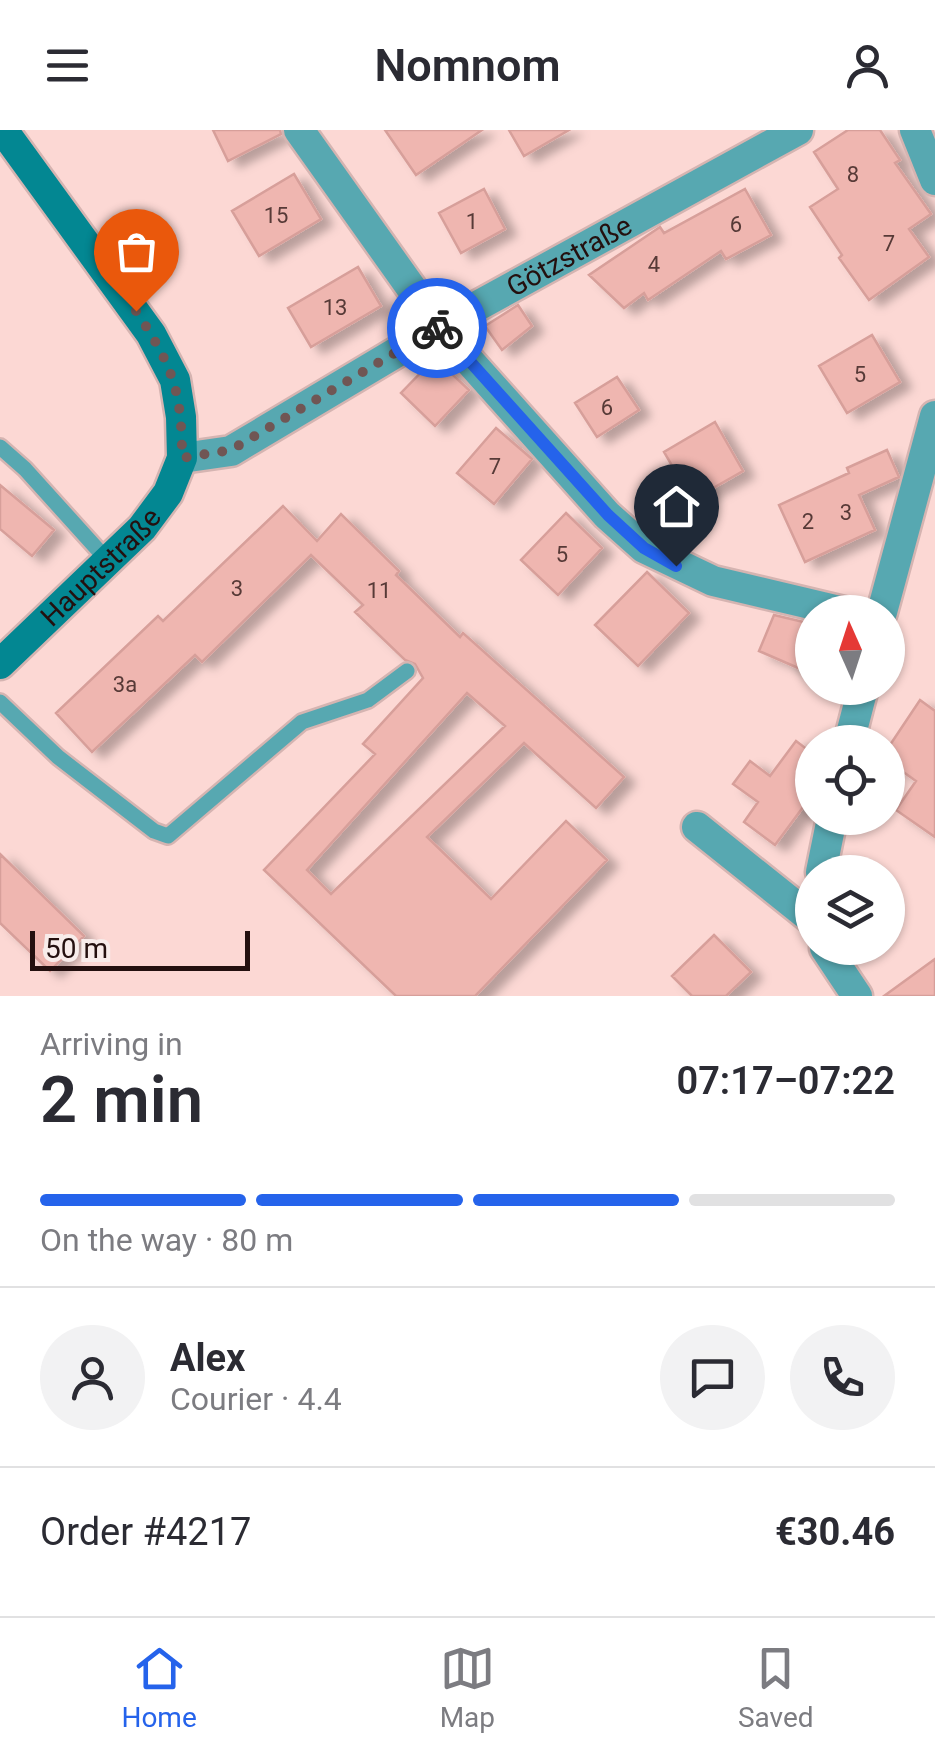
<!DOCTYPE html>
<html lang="en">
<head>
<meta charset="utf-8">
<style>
  body { margin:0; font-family:Roboto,sans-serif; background:#f2f2f3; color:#2b2b33; height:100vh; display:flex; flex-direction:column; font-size:38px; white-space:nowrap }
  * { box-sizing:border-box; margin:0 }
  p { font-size:32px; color:#7c7c81 }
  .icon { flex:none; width:55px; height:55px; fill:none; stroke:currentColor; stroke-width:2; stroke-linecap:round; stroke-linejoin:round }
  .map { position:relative; height:866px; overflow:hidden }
  .side { display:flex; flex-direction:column; background:#fff; flex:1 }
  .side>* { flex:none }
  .needle { width:65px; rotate:357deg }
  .tools { position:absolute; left:795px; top:465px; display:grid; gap:20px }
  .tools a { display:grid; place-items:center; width:110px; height:110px; border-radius:50%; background:#fff; box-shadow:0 2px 8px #0004; font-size:50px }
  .scale { position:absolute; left:30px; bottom:25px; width:220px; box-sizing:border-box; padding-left:10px; border:5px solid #24100f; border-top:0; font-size:28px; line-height:35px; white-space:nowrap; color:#24100f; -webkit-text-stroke:8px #f8ecea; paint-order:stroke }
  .pin { position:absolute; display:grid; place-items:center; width:85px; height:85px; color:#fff; margin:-102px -42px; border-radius:50% 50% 50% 0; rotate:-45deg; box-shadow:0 0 10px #0007 }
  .pin .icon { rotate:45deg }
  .courier { position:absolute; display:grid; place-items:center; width:100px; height:100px; margin:-50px; border:8px solid #2563eb; border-radius:50%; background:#fff; color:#222; box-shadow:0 2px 12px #0007 }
  .summary em { font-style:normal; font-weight:600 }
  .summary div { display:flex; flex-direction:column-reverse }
  .summary { display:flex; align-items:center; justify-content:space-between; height:170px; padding:0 40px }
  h1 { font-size:65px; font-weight:600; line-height:75px }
  .bar { display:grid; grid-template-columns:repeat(4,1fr); gap:15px 10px; align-content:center; height:120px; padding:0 40px }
  .bar i { height:12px; border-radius:8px; background:#e1e1e2 }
  .bar .active { background:#2563eb }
  .bar p { grid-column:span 4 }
  .line { display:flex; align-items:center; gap:25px; padding:0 40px; border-top:2px solid #e1e1e2 }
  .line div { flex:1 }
  .round { display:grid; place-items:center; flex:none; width:105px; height:105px; border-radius:52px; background:#f2f2f3 }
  header { display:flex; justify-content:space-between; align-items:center; height:130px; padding:0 40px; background:#fff; font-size:45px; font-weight:600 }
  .dock { display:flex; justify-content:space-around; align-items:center; height:140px; border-top:2px solid #e1e1e2; background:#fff; font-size:28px; color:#7c7c81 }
  .dock a { display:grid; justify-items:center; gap:5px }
  .dock .active { color:#2563eb }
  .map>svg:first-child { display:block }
  .building { fill:#efb6b0; stroke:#d79f9a; stroke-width:2.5; fill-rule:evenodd; filter:url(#shadow) }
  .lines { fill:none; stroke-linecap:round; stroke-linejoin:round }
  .lane-casing { stroke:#d5b4b1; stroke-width:20 }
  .street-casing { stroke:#d5b4b1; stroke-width:35 }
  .secondary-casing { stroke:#d5b4b1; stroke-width:35 }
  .lane { stroke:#57a8b1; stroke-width:15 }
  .street { stroke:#57a8b1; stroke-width:30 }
  .secondary { stroke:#038792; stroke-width:30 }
  .done { stroke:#705654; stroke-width:10; stroke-dasharray:0 18 }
  .route { stroke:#2563eb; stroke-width:12 }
  .labels { text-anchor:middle; stroke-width:9; stroke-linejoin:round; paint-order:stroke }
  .number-label { font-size:22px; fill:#573a37 }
  .street-label { font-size:28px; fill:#24100f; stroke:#f8ecea }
</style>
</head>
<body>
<header><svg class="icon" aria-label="menu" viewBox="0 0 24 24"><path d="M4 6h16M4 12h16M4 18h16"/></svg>Nomnom<svg class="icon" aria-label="person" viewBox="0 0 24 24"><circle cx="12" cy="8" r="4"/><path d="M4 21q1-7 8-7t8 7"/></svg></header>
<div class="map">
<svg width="935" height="866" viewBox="0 0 935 866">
  <defs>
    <filter id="shadow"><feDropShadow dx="11" dy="6" stdDeviation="5" flood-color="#0004"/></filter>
  </defs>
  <rect width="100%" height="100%" fill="#fcd8d4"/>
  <path class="building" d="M 213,0 L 280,0 L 281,4 L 228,31 Z
    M 385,0 L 482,0 L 416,45 Z
    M 509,0 L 569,0 L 524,26 Z
    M 848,0 L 880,0 L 900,30 L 895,33 L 931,84 L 909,99 L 929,127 L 869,170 L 839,128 L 842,125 L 810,77 L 838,59 L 814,22 Z
    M 294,44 L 321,89 L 259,126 L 232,81 Z
    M 484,59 L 505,99 L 461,123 L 439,83 Z
    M 745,59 L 771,105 L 726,129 L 721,121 L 648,170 L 644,163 L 624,178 L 589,145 L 660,97 L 664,103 Z
    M 358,137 L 381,176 L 311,217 L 288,178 Z
    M 518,175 L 532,196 L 502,220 L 485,196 Z
    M 872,205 L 900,252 L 847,283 L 819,236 Z
    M 435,228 L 469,260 L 435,296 L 401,263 Z
    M 617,247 L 639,280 L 597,307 L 575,273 Z
    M 715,292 L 743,341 L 692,370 L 664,322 Z
    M 496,298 L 532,329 L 494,374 L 457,343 Z
    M 887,320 L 899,347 L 859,365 L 875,400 L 805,432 L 779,375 L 849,343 L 847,338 Z
    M 0,355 L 54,400 L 32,426 L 0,399 Z
    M 283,376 L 317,411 L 341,384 L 399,441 L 396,445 L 460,507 L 463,503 L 624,647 L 596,678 L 524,613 L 427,707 L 491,769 L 566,691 L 607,730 L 475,866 L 396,866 L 264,740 L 375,624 L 363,614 L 423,548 L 415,534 L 405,530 L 355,482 L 363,475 L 311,425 L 202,532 L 195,525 L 92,622 L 56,583 L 158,486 L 163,491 ZM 467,563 L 505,596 L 331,764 L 307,740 Z
    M 566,383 L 602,418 L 558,465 L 521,430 Z
    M 647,442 L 689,483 L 638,536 L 595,495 Z
    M 774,485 L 812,494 L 812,544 L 759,521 Z
    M 920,570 L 935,581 L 935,707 L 896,680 L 916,651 L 888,631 L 888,618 Z
    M 796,611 L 812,623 L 812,665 L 775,715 L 744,692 L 758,672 L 733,654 L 750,631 L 770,646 Z
    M 0,724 L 84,806 L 50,841 L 0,793 Z
    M 714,805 L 751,842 L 726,866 L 692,866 L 672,846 Z
    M 935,829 L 935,866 L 884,866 Z"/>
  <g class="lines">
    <g class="lane-casing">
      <path id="lane" d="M 0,317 L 25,339 L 108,431
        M 0,572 L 58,627 L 154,701 L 168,706 L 302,592 L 368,570 L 407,541"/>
    </g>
    <g class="street-casing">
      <g id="street">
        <path d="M 299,0 L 439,197 L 607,385 L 644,418 L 713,451 L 844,482"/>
        <path d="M 915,0 L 935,50"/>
        <path id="s1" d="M 182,328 L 231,321 L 439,197 L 798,0"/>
        <path d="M 882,482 L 935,286"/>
        <path d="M 849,612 L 863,558"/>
        <path d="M 697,697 L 812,789"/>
        <path d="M 821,742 L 832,688"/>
        <path d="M 825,818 L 857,866"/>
      </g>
    </g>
    <g class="secondary-casing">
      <g id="secondary">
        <path id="s2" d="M 0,534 L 142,398 L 168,363 L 182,328 L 181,287 L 175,250 L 151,204 L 3,0"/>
      </g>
    </g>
    <use href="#lane" class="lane"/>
    <use href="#street" class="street"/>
    <use href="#secondary" class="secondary"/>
  </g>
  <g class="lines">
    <path class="done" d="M 136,181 C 173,237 182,261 182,328 L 231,320 L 437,198"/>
    <path class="route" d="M 437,198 L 439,197 L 608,385 L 644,418 L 676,436"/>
  </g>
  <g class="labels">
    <g class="number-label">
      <text x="853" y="52">8</text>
      <text x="276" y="93">15</text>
      <text x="472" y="99">1</text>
      <text x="736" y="102">6</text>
      <text x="889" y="121">7</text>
      <text x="654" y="142">4</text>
      <text x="335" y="185">13</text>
      <text x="860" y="252">5</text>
      <text x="607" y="285">6</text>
      <text x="495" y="344">7</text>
      <text x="846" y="390">3</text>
      <text x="808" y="399">2</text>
      <text x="562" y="432">5</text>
      <text x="237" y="466">3</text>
      <text x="379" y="468">11</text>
      <text x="125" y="562">3a</text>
    </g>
    <g class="street-label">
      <text dy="10" stroke="none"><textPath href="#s1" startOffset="440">Götzstraße</textPath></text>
      <text dy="10" stroke="none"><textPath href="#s2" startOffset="140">Hauptstraße</textPath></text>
    </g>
  </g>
</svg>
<div class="tools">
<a><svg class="needle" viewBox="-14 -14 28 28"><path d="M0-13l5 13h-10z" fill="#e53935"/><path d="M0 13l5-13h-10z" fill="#7c7c81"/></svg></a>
<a><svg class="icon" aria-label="locate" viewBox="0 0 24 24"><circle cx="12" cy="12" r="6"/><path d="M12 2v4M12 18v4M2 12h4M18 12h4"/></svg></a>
<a><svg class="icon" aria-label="layers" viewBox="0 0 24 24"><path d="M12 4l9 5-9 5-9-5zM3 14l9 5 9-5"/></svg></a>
</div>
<div class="scale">50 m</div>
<div class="pin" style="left:136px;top:181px;background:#ea580c"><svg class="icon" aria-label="bag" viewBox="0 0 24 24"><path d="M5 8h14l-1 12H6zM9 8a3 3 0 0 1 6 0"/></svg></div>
<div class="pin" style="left:676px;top:436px;background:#1f2937"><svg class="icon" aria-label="home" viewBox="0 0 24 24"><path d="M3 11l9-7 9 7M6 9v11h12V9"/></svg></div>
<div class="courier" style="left:437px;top:198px"><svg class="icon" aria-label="bike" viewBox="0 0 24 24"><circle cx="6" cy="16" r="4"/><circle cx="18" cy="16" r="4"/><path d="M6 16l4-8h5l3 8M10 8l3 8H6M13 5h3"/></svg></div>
</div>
<section class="side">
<div class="summary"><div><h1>2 min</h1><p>Arriving in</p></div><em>07:17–07:22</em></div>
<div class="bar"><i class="active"></i><i class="active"></i><i class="active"></i><i></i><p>On the way · 80 m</p></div>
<div class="line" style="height:180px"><a class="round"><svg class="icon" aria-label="person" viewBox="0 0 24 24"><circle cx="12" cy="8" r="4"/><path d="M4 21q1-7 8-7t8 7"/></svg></a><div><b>Alex</b><p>Courier · 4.4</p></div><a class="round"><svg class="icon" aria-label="chat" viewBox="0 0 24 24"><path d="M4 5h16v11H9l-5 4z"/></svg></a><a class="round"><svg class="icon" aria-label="phone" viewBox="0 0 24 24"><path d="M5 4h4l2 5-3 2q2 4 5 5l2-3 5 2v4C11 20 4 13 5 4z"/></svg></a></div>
<div class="line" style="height:130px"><div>Order #4217</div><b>€30.46</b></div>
</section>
<nav class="dock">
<a class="active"><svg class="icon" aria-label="home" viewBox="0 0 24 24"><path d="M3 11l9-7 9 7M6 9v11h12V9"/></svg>Home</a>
<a><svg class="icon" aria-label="map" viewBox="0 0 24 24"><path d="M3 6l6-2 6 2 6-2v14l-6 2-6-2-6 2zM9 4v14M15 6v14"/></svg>Map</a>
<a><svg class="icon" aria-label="saved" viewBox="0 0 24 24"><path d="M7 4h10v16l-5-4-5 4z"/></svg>Saved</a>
</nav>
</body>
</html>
